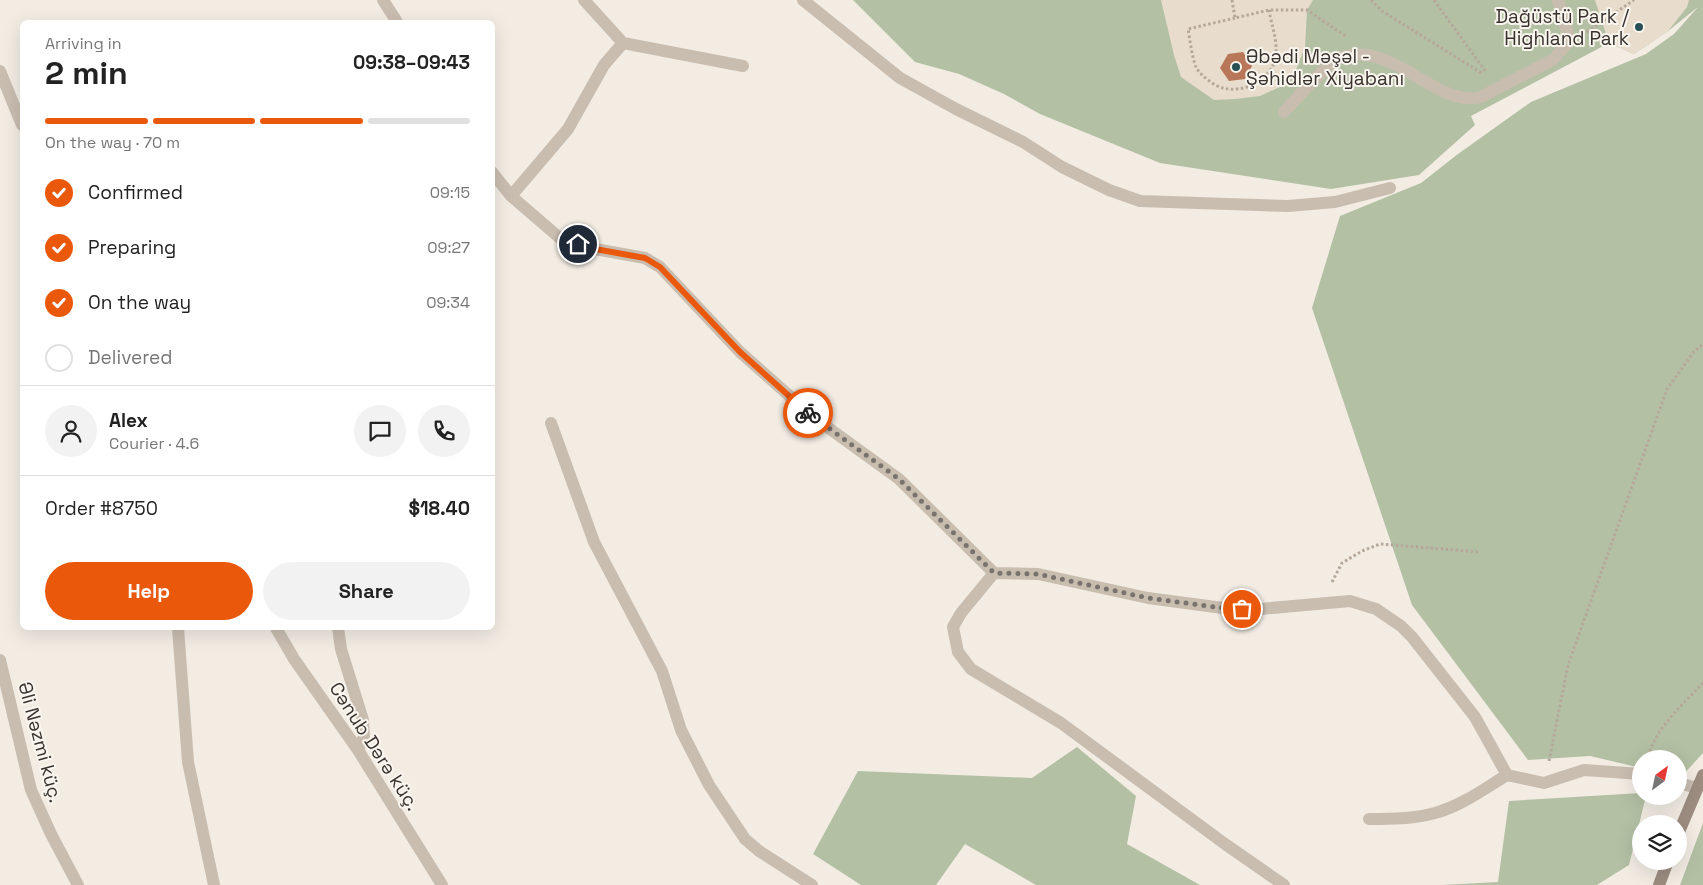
<!DOCTYPE html>
<html lang="en">
<head>
<meta charset="utf-8">
<style>
  body { margin:0; font-family:"Space Grotesk",sans-serif; background:#f2f2f2; color:#222; height:100vh; display:flex; flex-direction:column; font-size:19px; white-space:nowrap }
  * { box-sizing:border-box; margin:0 }
  p { font-size:16px; color:#767676 }
  .icon { flex:none; width:28px; height:28px; fill:none; stroke:currentColor; stroke-width:2; stroke-linecap:round; stroke-linejoin:round }
  .map { position:relative; flex:1; overflow:hidden }
  .panel { position:absolute; left:20px; top:20px; width:475px; height:610px; display:flex; flex-direction:column; background:#fff; border-radius:8px; box-shadow:0 5px 20px #0002 }
  .panel>* { flex:none }
  .needle { width:32px; rotate:33deg }
  .tools { position:absolute; left:1632px; top:750px; display:grid; gap:10px }
  .tools a { display:grid; place-items:center; width:55px; height:55px; border-radius:50%; background:#fff; box-shadow:0 5px 20px #0002; font-size:25px }
  .pin { position:absolute; display:grid; place-items:center; width:42px; height:42px; color:#fff; margin:-21px; border:2px solid #fff; border-radius:50%; box-shadow:0 1px 5px #0007 }
  .courier { position:absolute; display:grid; place-items:center; width:50px; height:50px; margin:-25px; border:4px solid #ea580c; border-radius:50%; background:#fff; color:#222; box-shadow:0 1px 6px #0007 }
  .summary em { font-style:normal; font-weight:700 }
  .summary div { display:flex; flex-direction:column-reverse }
  .summary { display:flex; align-items:center; justify-content:space-between; height:85px; padding:0 25px }
  h1 { font-size:32px; font-weight:700; line-height:38px }
  .bar { display:grid; grid-template-columns:repeat(4,1fr); gap:8px 5px; align-content:center; height:60px; padding:0 25px }
  .bar i { height:6px; border-radius:4px; background:#e0e0e0 }
  .bar .selected { background:#ea580c }
  .bar p { grid-column:span 4 }
  .line { display:flex; align-items:center; gap:12px; padding:0 25px; border-top:1px solid #e0e0e0 }
  .line div { flex:1 }
  .round { display:grid; place-items:center; flex:none; width:52px; height:52px; border-radius:26px; background:#f2f2f2 }
  ol { padding:0 25px; list-style:none }
  li { display:flex; align-items:center; gap:15px; height:55px }
  li p { margin-inline-start:auto }
  li .icon { padding:5px; border-radius:50%; background:#ea580c; color:#fff; stroke-width:4 }
  li:last-child { color:#767676 }
  li i { width:28px; height:28px; border:2px solid #e0e0e0; border-radius:50% }
  .cta { display:flex; gap:10px; margin-top:auto; padding:10px 25px }
  .cta a { flex:1; height:58px; border-radius:30px; background:#ea580c; color:#fff; font-size:20px; font-weight:700; line-height:58px; text-align:center }
  .cta a+a { background:#f2f2f2; color:#222 }
  .map>svg:first-child { display:block }
  .green { fill:#b4c0a4 }
  .plaza { fill:#e8ddcc }
  .building { fill:#b97759 }
  .lines { fill:none; stroke-linecap:round; stroke-linejoin:round }
  .path { stroke:#b5a79a; stroke-width:3; stroke-dasharray:2.5 2.5; stroke-linecap:butt }
  .lane { stroke:#c9bdb0; stroke-width:12 }
  .street { stroke:#c9bdb0; stroke-width:12 }
  .secondary { stroke:#9d8d81; stroke-width:12 }
  .done { stroke:#7a726d; stroke-width:5; stroke-dasharray:0 9 }
  .route { stroke:#ea580c; stroke-width:6 }
  .poi-dot { fill:#265056; stroke:#f9f5ef; stroke-width:2 }
  .labels { text-anchor:middle; stroke-width:4; stroke-linejoin:round; paint-order:stroke }
  .poi-label { font-size:19px; fill:#39312d; stroke:#f9f5ef; text-anchor:end }
  .street-label { font-size:19px; fill:#39312d; stroke:#f9f5ef }
</style>
</head>
<body>
<div class="map">
<svg width="1703" height="885" viewBox="0 0 1703 885">
  <rect width="100%" height="100%" fill="#f2ece3"/>
  <path class="green" d="M 853,0 L 1703,0 L 1703,753 L 1681,777 L 1679,776 L 1679,759 L 1641,759 L 1641,768 L 1590,756 L 1528,760 L 1412,605 L 1312,308 L 1340,216 L 1421,183 L 1458,154 L 1531,102 L 1646,54 L 1674,34 L 1698,7 L 1668,31 L 1634,54 L 1609,43 L 1471,116 L 1475,125 L 1419,175 L 1331,189 L 1160,163 L 1040,114 L 1004,94 L 959,74 L 915,62 Z
    M 1077,747 L 1136,796 L 1127,844 L 1200,885 L 1036,885 L 965,844 L 936,885 L 861,885 L 813,854 L 858,771 L 1032,778 Z
    M 1641,793 L 1641,796 L 1646,796 L 1629,865 L 1597,885 L 1442,885 L 1498,882 L 1509,801 Z
    M 1703,823 L 1703,885 L 1680,885 Z"/>
  <path class="plaza" d="M 1161,0 L 1313,0 L 1307,10 L 1305,47 L 1295,72 L 1282,86 L 1260,96 L 1235,99 L 1214,100 L 1181,77 L 1174,55 Z
    M 1595,0 L 1689,0 L 1687,7 L 1668,31 L 1634,54 L 1609,43 Z"/>
  <path class="building" d="M 1243,52 L 1252,66 L 1245,79 L 1229,81 L 1220,68 L 1228,54 Z"/>
  <g class="lines">
    <path class="path" d="M 1232,0 L 1235,18 L 1269,10 L 1307,10 L 1347,37
      M 1371,0 L 1382,11 L 1483,74
      M 1434,0 L 1486,72
      M 1235,18 L 1188,29 C 1190,40 1192,57 1196,67 C 1200,75 1214,86 1223,88 C 1246,94 1276,77 1276,52 C 1277,39 1271,23 1269,10
      M 1587,32 L 1634,0
      M 1332,582 L 1342,563 L 1362,551 L 1380,544 L 1480,552
      M 1648,756 C 1657,727 1682,705 1703,683
      M 1549,761 L 1568,665 L 1667,389 L 1693,353 L 1703,344"/>
    <path class="lane" d="M 803,0 L 900,78 L 956,109 L 1023,142 L 1062,167 L 1109,190 L 1140,201 L 1288,206 L 1335,202 L 1390,188
      M 1284,112 C 1296,99 1308,85 1321,73 C 1325,69 1330,63 1335,60 C 1390,34 1434,109 1481,97 L 1554,59 L 1568,42 L 1567,31 L 1558,0"/>
    <path class="street" d="M 383,0 L 397,22
      M 623,43 L 743,66
      M 0,71 L 22,125
      M 492,172 L 511,196 L 561,239 L 595,249 L 645,258 L 660,267 L 740,352 L 812,416 L 899,479 L 994,573 L 1038,574 L 1148,598 L 1223,608 L 1260,609 L 1350,601 L 1376,609 L 1401,626 L 1412,637 L 1475,717 L 1507,775 L 1544,783 L 1584,770 L 1641,774
      M 511,196 L 568,129 L 604,65 L 623,43 L 584,0
      M 551,423 L 594,542 L 662,671 L 681,730 L 709,785 L 745,839 L 759,851 L 812,885
      M 994,573 L 961,613 L 953,627 L 958,652 L 971,669 L 1061,723 L 1225,844 L 1284,885
      M 178,628 L 188,762 L 214,885
      M 276,628 L 294,659 L 358,750 L 442,885
      M 338,628 L 341,649 L 363,720 L 364,737 L 358,750
      M 0,660 L 31,790 L 51,834 L 78,885
      M 1679,783 L 1697,788
      M 1369,819 C 1391,819 1413,819 1435,813 C 1461,806 1484,789 1507,775"/>
    <path class="secondary" d="M 1679,832 L 1703,775
      M 1659,885 L 1668,861"/>
  </g>
  <g class="lines">
    <path class="done" d="M 808,413 L 899,479 L 994,573 L 1038,574 L 1148,598 L 1223,608 L 1242,609"/>
    <path class="route" d="M 578,244 L 595,249 L 645,258 L 660,267 L 740,352 L 808,413"/>
  </g>
  <g class="poi-dot">
    <circle cx="1639" cy="27" r="5"/>
    <circle cx="1236" cy="67" r="5"/>
  </g>
  <g class="labels">
    <g class="poi-label">
      <text x="1629" y="23">Dağüstü Park /<tspan x="1629" dy="22">Highland Park</tspan></text>
      <text x="1246" y="63" text-anchor="start">Əbədi Məşəl -<tspan x="1246" dy="22">Şəhidlər Xiyabanı</tspan></text>
    </g>
    <g class="street-label">
      <text transform="translate(41 742) rotate(75)" y="7">Əli Nəzmi küç.</text>
      <text transform="translate(375 746) rotate(57)" y="7">Cənub Dərə küç.</text>
    </g>
  </g>
</svg>
<div class="tools">
<a><svg class="needle" viewBox="-14 -14 28 28"><path d="M0-13l5 13h-10z" fill="#e53935"/><path d="M0 13l5-13h-10z" fill="#767676"/></svg></a>
<a><svg class="icon" aria-label="layers" viewBox="0 0 24 24"><path d="M12 4l9 5-9 5-9-5zM3 14l9 5 9-5"/></svg></a>
</div>
<div class="pin" style="left:1242px;top:609px;background:#ea580c"><svg class="icon" aria-label="bag" viewBox="0 0 24 24"><path d="M5 8h14l-1 12H6zM9 8a3 3 0 0 1 6 0"/></svg></div>
<div class="pin" style="left:578px;top:244px;background:#1f2937"><svg class="icon" aria-label="home" viewBox="0 0 24 24"><path d="M3 11l9-7 9 7M6 9v11h12V9"/></svg></div>
<div class="courier" style="left:808px;top:413px"><svg class="icon" aria-label="bike" viewBox="0 0 24 24"><circle cx="6" cy="16" r="4"/><circle cx="18" cy="16" r="4"/><path d="M6 16l4-8h5l3 8M10 8l3 8H6M13 5h3"/></svg></div>
<section class="panel">
<div class="summary"><div><h1>2 min</h1><p>Arriving in</p></div><em>09:38–09:43</em></div>
<div class="bar"><i class="selected"></i><i class="selected"></i><i class="selected"></i><i></i><p>On the way · 70 m</p></div>
<ol>
<li><svg class="icon" aria-label="check" viewBox="0 0 24 24"><path d="M5 12l5 5 9-10"/></svg>Confirmed<p>09:15</p></li>
<li><svg class="icon" aria-label="check" viewBox="0 0 24 24"><path d="M5 12l5 5 9-10"/></svg>Preparing<p>09:27</p></li>
<li><svg class="icon" aria-label="check" viewBox="0 0 24 24"><path d="M5 12l5 5 9-10"/></svg>On the way<p>09:34</p></li>
<li><i></i>Delivered</li>
</ol>
<div class="line" style="height:90px"><a class="round"><svg class="icon" aria-label="person" viewBox="0 0 24 24"><circle cx="12" cy="8" r="4"/><path d="M4 21q1-7 8-7t8 7"/></svg></a><div><b>Alex</b><p>Courier · 4.6</p></div><a class="round"><svg class="icon" aria-label="chat" viewBox="0 0 24 24"><path d="M4 5h16v11H9l-5 4z"/></svg></a><a class="round"><svg class="icon" aria-label="phone" viewBox="0 0 24 24"><path d="M5 4h4l2 5-3 2q2 4 5 5l2-3 5 2v4C11 20 4 13 5 4z"/></svg></a></div>
<div class="line" style="height:65px"><div>Order #8750</div><b>$18.40</b></div>
<div class="cta"><a>Help</a><a>Share</a></div>
</section>
</div>
</body>
</html>
